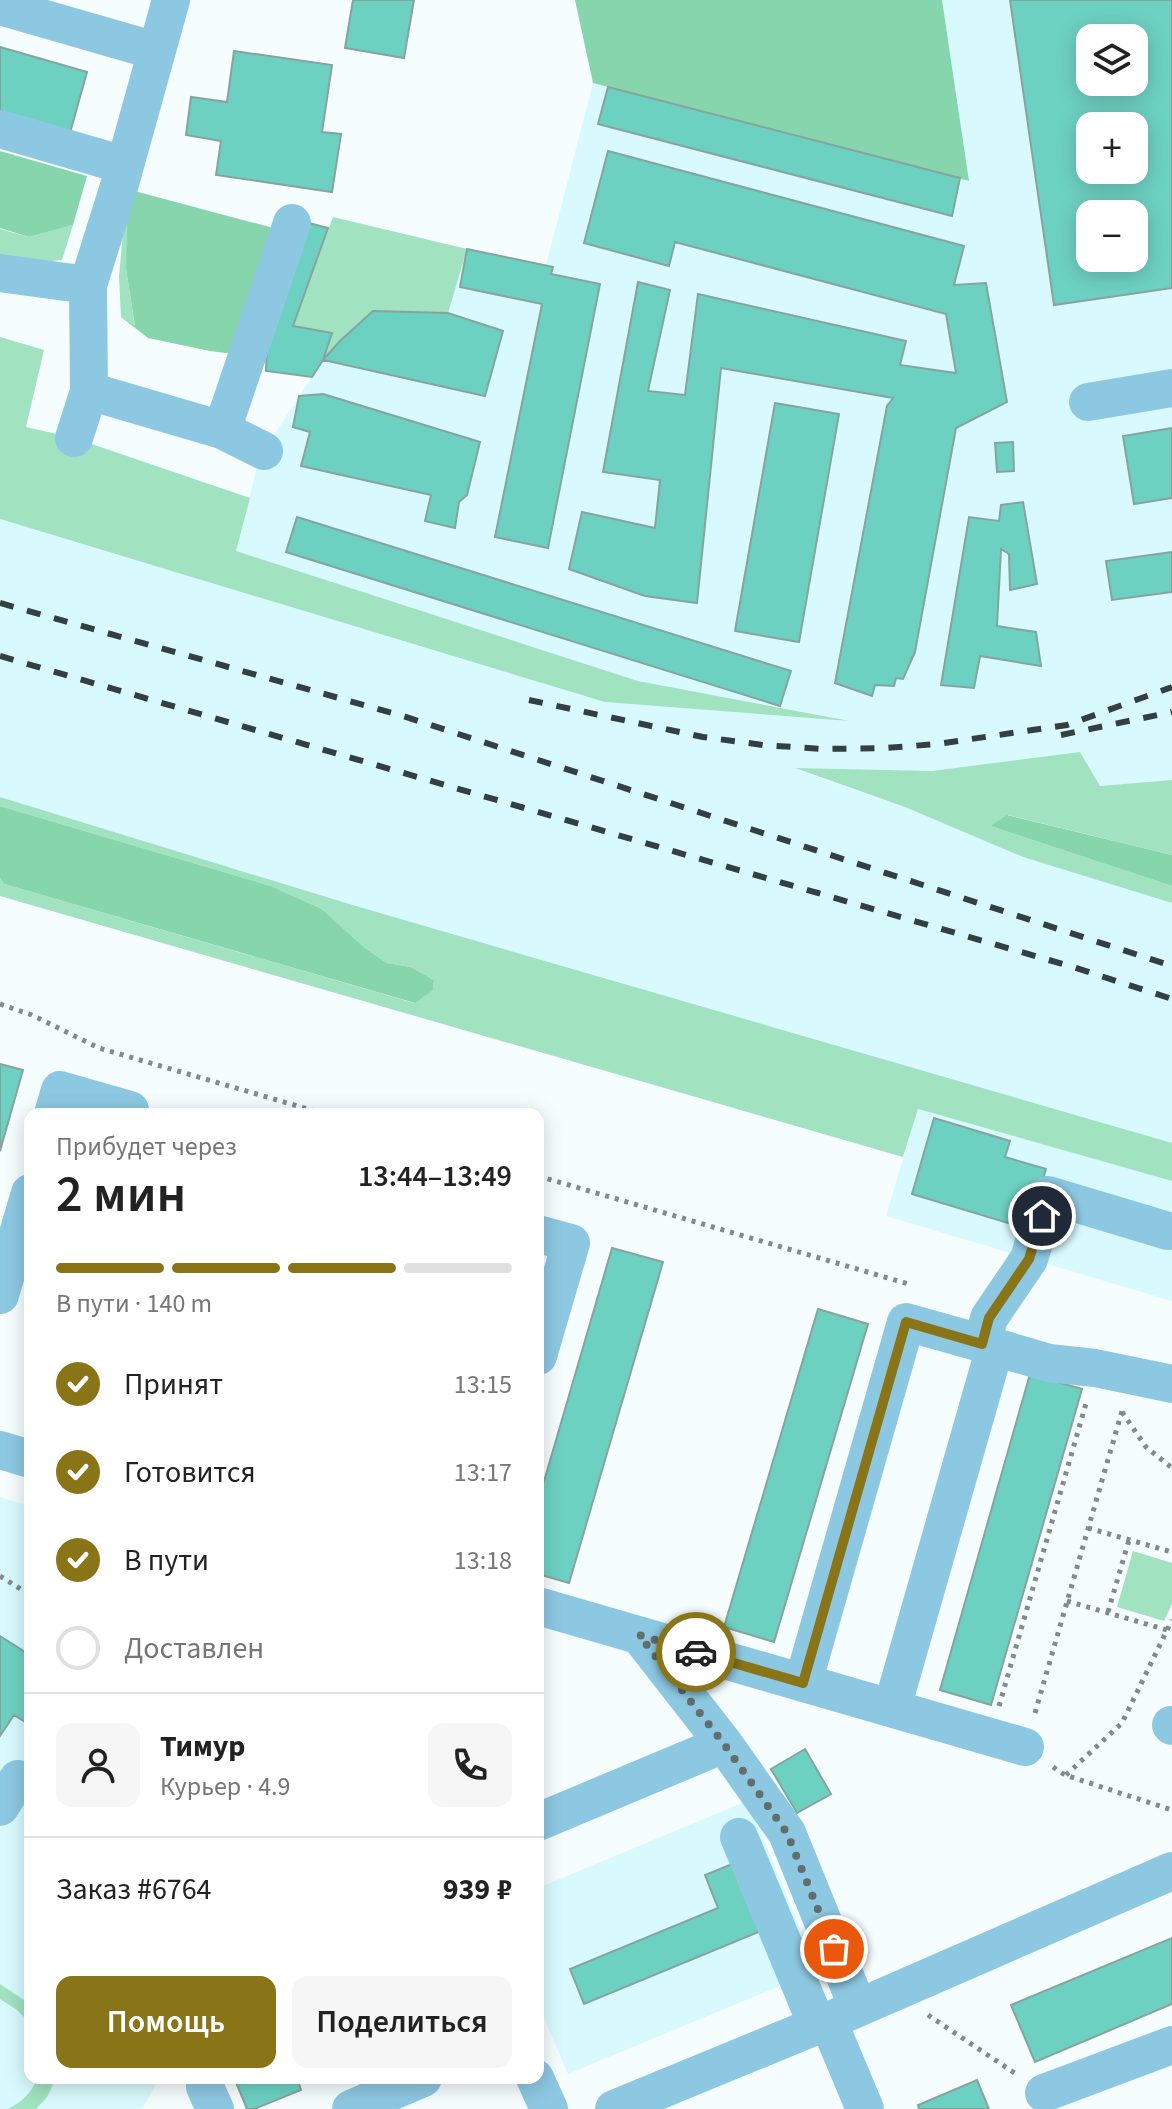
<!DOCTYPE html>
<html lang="ru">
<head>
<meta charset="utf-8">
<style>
  body { margin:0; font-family:"Source Sans 3",sans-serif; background:#f6f6f6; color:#222; height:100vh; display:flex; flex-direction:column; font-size:30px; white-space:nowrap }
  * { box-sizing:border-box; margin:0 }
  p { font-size:26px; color:#767676 }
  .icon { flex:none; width:44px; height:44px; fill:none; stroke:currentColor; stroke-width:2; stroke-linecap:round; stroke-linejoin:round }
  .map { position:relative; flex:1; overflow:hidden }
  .sheet { position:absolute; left:24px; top:1108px; width:520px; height:976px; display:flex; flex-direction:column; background:#fff; border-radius:16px; box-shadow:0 4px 20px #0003 }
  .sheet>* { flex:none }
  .fabs { position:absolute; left:1076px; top:24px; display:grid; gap:16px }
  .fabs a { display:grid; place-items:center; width:72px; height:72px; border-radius:16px; background:#fff; box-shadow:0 4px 20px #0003; font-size:40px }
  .pin { position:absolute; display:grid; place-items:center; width:68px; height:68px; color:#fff; margin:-34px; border:4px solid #fff; border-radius:50%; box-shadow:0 2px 8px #0007 }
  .courier { position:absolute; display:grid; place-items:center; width:80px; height:80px; margin:-40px; border:6px solid #897518; border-radius:50%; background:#fff; color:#222; box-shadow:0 2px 10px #0007 }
  .overview em { font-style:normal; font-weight:600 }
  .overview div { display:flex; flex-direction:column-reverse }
  .overview { display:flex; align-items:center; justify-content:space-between; height:136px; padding:0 32px }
  h1 { font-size:52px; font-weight:600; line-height:60px }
  .bar { display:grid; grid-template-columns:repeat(4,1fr); gap:12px 8px; align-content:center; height:96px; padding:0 32px }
  .bar i { height:10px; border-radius:6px; background:#e0e0e0 }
  .bar .on { background:#897518 }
  .bar p { grid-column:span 4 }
  .line { display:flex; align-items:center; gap:20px; padding:0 32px; border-top:2px solid #e0e0e0 }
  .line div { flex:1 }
  .round { display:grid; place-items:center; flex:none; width:84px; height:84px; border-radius:16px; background:#f6f6f6 }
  ol { padding:0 32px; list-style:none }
  li { display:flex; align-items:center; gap:24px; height:88px }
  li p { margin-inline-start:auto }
  li .icon { padding:8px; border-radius:50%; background:#897518; color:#fff; stroke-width:4 }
  li:last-child { color:#767676 }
  li i { width:44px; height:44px; border:4px solid #e0e0e0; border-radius:50% }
  .button { display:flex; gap:16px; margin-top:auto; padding:16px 32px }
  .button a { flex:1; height:92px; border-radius:16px; background:#897518; color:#fff; font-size:32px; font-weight:600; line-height:92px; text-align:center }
  .button a+a { background:#f6f6f6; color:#222 }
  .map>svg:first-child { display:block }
  .built { fill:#d8fafe; fill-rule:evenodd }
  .green { fill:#a1e2c0 }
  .forest { fill:#86d5ad }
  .building { fill:#6dd1c2; stroke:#85a49f; stroke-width:2; fill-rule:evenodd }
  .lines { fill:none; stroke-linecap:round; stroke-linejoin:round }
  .path { stroke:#818a8c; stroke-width:5; stroke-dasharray:4 6; stroke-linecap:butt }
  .minor { stroke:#8dc8e2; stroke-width:38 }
  .rail { stroke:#343f41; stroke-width:6; stroke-dasharray:14 14; stroke-linecap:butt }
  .done { stroke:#626d6e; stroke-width:8; stroke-dasharray:0 14.4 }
  .route { stroke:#897518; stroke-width:10 }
</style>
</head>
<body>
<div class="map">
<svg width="1172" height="2109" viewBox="0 0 1172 2109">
  <rect width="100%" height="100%" fill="#f6fdfe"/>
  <path class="built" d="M 942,0 L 1172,0 L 1172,780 L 1100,786 L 995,764 L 932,771 L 798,770 L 905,807 L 1023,857 L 1172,903 L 1172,1143 L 356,906 L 0,797 L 0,519 L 605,702 L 840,719 L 638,681 L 236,551 L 259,458 L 323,360 L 340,341 L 373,311 L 448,312 L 467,249 L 546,265 L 593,83 L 969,181 ZM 1090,38 L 1134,38 L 1134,82 L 1090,82 ZM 1090,126 L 1134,126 L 1134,170 L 1090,170 ZM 1090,214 L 1134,214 L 1134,258 L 1090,258 Z
    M 918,1109 L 1172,1181 L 1172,1301 L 886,1216 Z
    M 0,1497 L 30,1506 L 30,2078 L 160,2078 L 142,2109 L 0,2109 Z
    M 747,1801 L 818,1970 L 568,2074 L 538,2004 L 538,1888 Z"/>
  <path class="green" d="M 127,189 L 126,269 L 135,327 L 121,317 L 119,276 Z
    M 333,217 L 467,249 L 448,313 L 373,311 L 340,341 L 323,360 L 332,334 L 293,326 Z
    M 73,225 L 62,260 L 0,266 L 0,229 L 29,237 Z
    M 0,337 L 44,350 L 26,427 L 74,438 L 250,498 L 236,551 L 638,681 L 850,721 L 605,702 L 0,519 Z
    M 1080,752 L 1100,786 L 1172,780 L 1172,855 L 1008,815 L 990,826 L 1172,886 L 1172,903 L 1023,857 L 905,807 L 795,768 L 932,771 Z
    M 0,797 L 356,906 L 1172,1143 L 1172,1181 L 918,1109 L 903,1157 L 0,896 L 0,878 L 4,884 L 414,1003 L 433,989 L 434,980 L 411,967 L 387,963 L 365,948 L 322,909 L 271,886 L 0,806 Z
    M 1133,1551 L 1172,1563 L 1172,1604 L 1164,1621 L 1117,1607 Z
    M 0,1984 L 30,2004 L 30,2023 L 17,2010 L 0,1999 Z
    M 38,2078 L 56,2078 L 47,2097 L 36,2109 L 8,2109 C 23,2101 31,2093 38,2078 Z"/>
  <path class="forest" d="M 575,0 L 942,0 L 969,181 L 593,83 Z
    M 0,151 L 87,176 L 73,225 L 29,237 L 0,228 Z
    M 127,189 L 292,233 L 241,355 L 210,351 L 148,338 L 121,317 L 135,326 L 126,269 Z
    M 0,806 L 271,886 L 322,909 L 365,948 L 387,963 L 411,967 L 434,980 L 433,990 L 415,1003 L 4,884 L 0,878 Z
    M 1007,815 L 1172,855 L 1172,886 L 990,826 Z"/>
  <path class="building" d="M 353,0 L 414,0 L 404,58 L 345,48 Z
    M 1010,0 L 1172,0 L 1172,288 L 1054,305 ZM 1090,38 L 1134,38 L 1134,82 L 1090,82 ZM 1090,126 L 1134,126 L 1134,170 L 1090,170 ZM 1090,214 L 1134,214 L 1134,258 L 1090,258 Z
    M 0,47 L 87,72 L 70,133 L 0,113 Z
    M 234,51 L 332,65 L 322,132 L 341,134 L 332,192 L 216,175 L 221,141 L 186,135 L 191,97 L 227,102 Z
    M 608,87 L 960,178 L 952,216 L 598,124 Z
    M 608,151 L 964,246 L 954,285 L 986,283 L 1007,402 L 956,428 L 915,652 L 903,679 L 896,678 L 894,686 L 875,685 L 872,696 L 835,683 L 887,406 L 893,398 L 721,368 L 697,603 L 645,596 L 569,569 L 582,512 L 655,528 L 660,480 L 603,472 L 638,282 L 670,290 L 648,391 L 685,395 L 698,294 L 906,341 L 900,365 L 956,373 L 946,314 L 675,242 L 669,266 L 584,243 Z
    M 305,222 L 328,228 L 293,326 L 332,333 L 323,360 L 312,377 L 266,371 L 267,337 Z
    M 467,249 L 553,267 L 551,274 L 600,284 L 548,548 L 495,537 L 542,304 L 460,287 Z
    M 373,311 L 448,313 L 503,331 L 485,396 L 323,360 L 340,341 Z
    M 323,394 L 480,442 L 467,495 L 459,502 L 455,528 L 425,521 L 431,495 L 301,466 L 310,432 L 293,427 L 299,396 Z
    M 775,403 L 839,414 L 799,642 L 735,631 Z
    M 1172,428 L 1172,498 L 1134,504 L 1123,436 Z
    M 1013,442 L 1014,471 L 997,472 L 995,443 Z
    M 1023,502 L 1037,584 L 1010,590 L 1009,554 L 1001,549 L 997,626 L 1036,632 L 1041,666 L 980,656 L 974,688 L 941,685 L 969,517 L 999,521 L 1001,505 Z
    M 297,517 L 791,671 L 780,706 L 286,552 Z
    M 1172,552 L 1172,592 L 1112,600 L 1106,561 Z
    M 0,1064 L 23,1070 L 0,1151 Z
    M 934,1118 L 1010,1141 L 1005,1157 L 1046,1169 L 1028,1229 L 912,1194 Z
    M 612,1248 L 663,1262 L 569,1583 L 538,1574 L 538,1502 Z
    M 818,1309 L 868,1324 L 774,1642 L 724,1627 Z
    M 1030,1374 L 1082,1389 L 991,1705 L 940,1690 Z
    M 0,1636 L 30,1655 L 30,1725 L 14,1715 L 0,1736 Z
    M 805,1749 L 831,1794 L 797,1813 L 771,1769 Z
    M 732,1864 L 761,1931 L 584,2004 L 570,1969 L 718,1908 L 705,1875 Z
    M 1172,1938 L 1172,2004 L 1035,2062 L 1011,2005 Z
    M 240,2078 L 297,2078 L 301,2090 L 254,2109 L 247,2109 L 235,2080 Z
    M 977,2080 L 989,2109 L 919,2109 L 918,2105 Z"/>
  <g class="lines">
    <path class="path" d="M 0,1004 L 32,1015 L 99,1048 L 325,1114
      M 538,1176 L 912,1285
      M 1122,1412 L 1146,1447 L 1172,1468
      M 1088,1528 L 1172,1552
      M 0,1576 L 30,1595
      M 1067,1601 L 1167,1630
      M 1108,1612 L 1129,1540
      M 999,1706 L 1087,1400
      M 1035,1713 L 1122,1411
      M 1053,1767 L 1065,1775 L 1172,1810
      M 1066,1775 L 1122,1723 L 1172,1620
      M 928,2015 L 1016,2074"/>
    <path class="minor" d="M 0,6 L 156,51
      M 0,129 L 124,165
      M 0,273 L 88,285
      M 89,391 L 222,430 L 292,223
      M 1088,402 L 1172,388
      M 222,430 L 264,451
      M 74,438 L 89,391 L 88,285 L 121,180 L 171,0
      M 53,1114 L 60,1090 L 130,1110 L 129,1114
      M 538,1234 L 571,1243 L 538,1356
      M 0,1295 L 30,1193
      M 982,1344 L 989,1318 L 1029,1259 L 1048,1195 L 1168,1231
      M 995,1347 L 1049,1363 L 1095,1368 L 1172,1384
      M 0,1450 L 30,1459
      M 538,1606 L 1025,1747
      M 639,1635 L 724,1744 L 787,1833 L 858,2008
      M 803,1683 L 906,1322 L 995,1347 L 892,1708
      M 1171,1725 L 1172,1726
      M 0,1807 L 18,1779 L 30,1786
      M 538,1822 L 724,1744
      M 739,1837 L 817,2025
      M 828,2021 L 865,2109
      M 206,2078 L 205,2087 L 215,2109
      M 535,2078 L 549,2109
      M 1044,2093 L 1172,2045
      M 351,2109 L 423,2078
      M 614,2109 L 828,2021 L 1172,1871"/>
    <path class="rail" d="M 0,603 L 403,716 L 1172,966
      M 0,656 L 1073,967 L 1172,999
      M 529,700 L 703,737 L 763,745 L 823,749 L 886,748 L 937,744 L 1067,725 L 1172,687
      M 1061,735 L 1172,712"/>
  </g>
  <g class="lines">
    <path class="done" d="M 696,1652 L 639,1635 L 724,1744 L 787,1833 L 834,1949"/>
    <path class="route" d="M 696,1652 L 803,1683 L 906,1322 L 982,1344 L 989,1318 L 1029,1259 L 1042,1216"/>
  </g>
</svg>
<div class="fabs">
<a><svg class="icon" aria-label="layers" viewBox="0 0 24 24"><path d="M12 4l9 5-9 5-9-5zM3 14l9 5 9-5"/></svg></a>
<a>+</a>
<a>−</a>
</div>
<div class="pin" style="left:834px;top:1949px;background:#ea580c"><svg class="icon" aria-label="bag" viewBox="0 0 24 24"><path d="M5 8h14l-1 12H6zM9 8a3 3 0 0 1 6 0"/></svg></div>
<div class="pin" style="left:1042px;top:1216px;background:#1f2937"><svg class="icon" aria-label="home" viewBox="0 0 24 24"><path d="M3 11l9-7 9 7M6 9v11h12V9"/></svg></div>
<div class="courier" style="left:696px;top:1652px"><svg class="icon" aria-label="car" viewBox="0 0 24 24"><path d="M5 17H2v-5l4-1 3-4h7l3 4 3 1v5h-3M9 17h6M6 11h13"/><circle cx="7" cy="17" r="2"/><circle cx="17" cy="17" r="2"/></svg></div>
<section class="sheet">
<div class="overview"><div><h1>2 мин</h1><p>Прибудет через</p></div><em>13:44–13:49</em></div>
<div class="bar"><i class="on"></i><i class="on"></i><i class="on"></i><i></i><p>В пути · 140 m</p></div>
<ol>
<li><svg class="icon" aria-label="check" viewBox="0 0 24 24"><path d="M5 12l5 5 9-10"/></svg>Принят<p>13:15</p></li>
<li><svg class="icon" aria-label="check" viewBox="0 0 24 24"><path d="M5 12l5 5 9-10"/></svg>Готовится<p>13:17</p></li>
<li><svg class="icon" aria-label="check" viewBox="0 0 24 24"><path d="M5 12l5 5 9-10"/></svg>В пути<p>13:18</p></li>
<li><i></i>Доставлен</li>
</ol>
<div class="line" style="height:144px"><a class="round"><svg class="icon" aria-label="person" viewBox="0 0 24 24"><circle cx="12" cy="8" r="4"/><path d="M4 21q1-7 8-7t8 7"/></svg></a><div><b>Тимур</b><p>Курьер · 4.9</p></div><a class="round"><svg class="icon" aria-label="phone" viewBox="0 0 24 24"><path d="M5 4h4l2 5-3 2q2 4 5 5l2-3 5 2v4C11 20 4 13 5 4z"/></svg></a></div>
<div class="line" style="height:104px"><div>Заказ #6764</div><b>939 ₽</b></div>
<div class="button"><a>Помощь</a><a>Поделиться</a></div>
</section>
</div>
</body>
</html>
